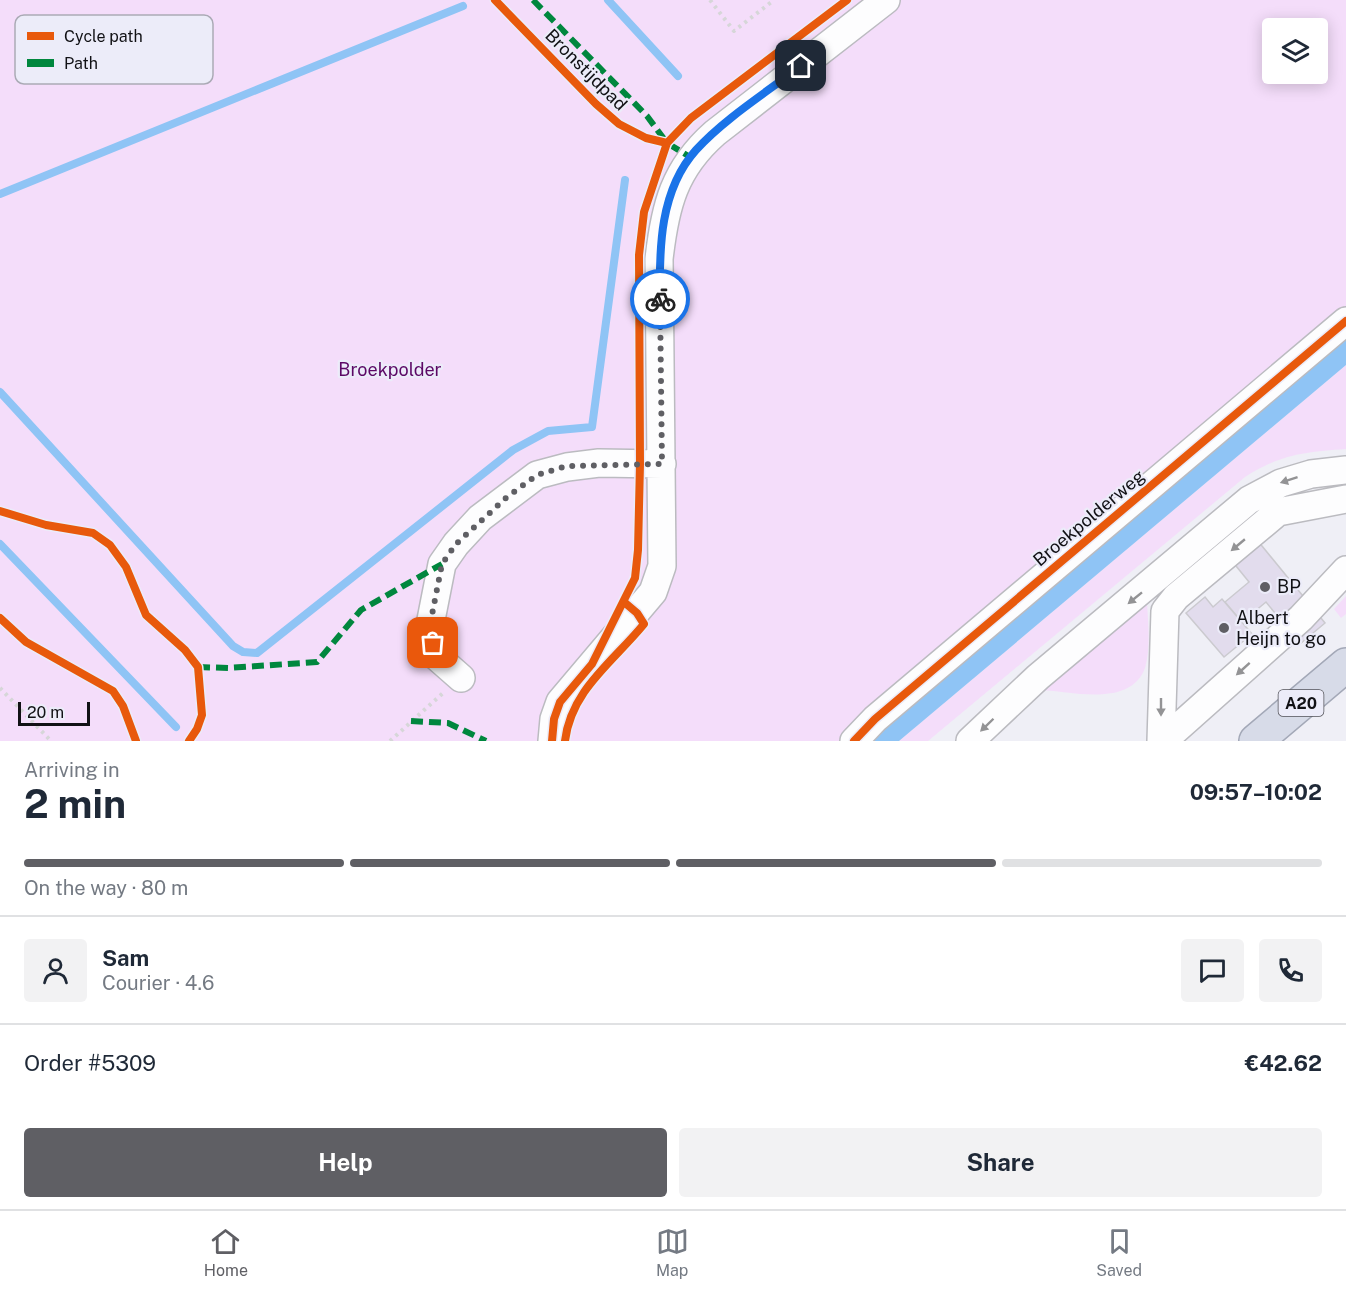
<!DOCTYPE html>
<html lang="en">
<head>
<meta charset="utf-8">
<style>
  body { margin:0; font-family:"Public Sans",sans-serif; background:#f2f2f3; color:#1f2937; height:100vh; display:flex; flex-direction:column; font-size:22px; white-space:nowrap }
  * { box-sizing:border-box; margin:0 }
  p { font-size:20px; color:#747a83 }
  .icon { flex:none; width:33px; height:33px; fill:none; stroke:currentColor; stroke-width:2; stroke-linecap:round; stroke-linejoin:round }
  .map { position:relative; height:741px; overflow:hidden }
  .sheet { display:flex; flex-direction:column; background:#fff; flex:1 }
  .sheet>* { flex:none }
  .tools { position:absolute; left:1262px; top:18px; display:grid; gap:12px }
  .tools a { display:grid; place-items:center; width:66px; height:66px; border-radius:6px; background:#fff; box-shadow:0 3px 15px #0003; font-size:30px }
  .scale { position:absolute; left:18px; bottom:15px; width:72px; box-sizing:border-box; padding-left:6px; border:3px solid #111115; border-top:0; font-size:16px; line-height:21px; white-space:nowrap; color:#111115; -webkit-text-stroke:4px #ececf9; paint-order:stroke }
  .pin { position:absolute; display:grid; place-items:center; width:51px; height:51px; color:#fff; margin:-26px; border-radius:12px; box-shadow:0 3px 9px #0006 }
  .courier { position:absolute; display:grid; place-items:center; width:60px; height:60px; margin:-30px; border:4px solid #1a73e8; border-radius:50%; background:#fff; color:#222; box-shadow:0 2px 8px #0007 }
  .head em { font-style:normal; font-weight:700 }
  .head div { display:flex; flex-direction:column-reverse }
  .head { display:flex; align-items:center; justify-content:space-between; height:102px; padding:0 24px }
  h1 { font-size:39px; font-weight:700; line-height:45px }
  .bar { display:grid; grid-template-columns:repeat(4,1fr); gap:9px 6px; align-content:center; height:72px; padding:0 24px }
  .bar i { height:8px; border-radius:4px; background:#e0e1e3 }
  .bar .on { background:#5f5f64 }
  .bar p { grid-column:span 4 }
  .line { display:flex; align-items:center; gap:15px; padding:0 24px; border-top:2px solid #e0e1e3 }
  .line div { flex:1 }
  .round { display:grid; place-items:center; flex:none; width:63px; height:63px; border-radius:6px; background:#f2f2f3 }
  .cta { display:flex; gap:12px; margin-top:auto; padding:12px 24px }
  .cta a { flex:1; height:69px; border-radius:6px; background:#5f5f64; color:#fff; font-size:24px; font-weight:700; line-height:69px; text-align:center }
  .cta a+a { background:#f2f2f3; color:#1f2937 }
  .tabs { display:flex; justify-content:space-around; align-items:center; height:84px; border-top:2px solid #e0e1e3; background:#fff; font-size:16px; color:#747a83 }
  .tabs a { display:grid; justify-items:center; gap:3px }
  .tabs .on { color:#5f5f64 }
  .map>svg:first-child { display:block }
  .green { fill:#f4ddfa; fill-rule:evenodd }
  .water { fill:#8fc4f5 }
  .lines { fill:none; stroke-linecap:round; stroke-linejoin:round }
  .stream { stroke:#8fc4f5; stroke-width:8 }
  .building { fill:#e2dced; stroke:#cbcacf; stroke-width:1.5 }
  .minor-casing { stroke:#bbbbc0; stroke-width:30 }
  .highway-casing { stroke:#a3a8b7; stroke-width:36 }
  .path { stroke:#d6d6d8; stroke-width:4; stroke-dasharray:3 4.5; stroke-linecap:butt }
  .minor { stroke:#fdfdfe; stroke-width:27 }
  .highway { stroke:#d7dbe8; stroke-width:33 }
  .quiet { stroke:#00873e; stroke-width:6; stroke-dasharray:12 6; stroke-linecap:butt }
  .cycleway-casing { stroke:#ececf9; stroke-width:11 }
  .cycleway { stroke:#e8590c; stroke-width:8 }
  .oneway { fill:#939395 }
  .done { stroke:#5f5f64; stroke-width:6; stroke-dasharray:0 10.8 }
  .route { stroke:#1a73e8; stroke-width:8 }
  .poi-dot { fill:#5f5f64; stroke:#ececf9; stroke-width:2 }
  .labels { text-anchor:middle; stroke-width:4.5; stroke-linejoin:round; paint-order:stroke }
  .shield { fill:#ececf9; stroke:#535359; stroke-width:1.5 }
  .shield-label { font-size:16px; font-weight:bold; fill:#111115 }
  .street-label { font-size:18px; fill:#111115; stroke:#ececf9 }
  .park-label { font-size:18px; fill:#5c0966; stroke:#ececf9 }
  .poi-label { font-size:18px; fill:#111115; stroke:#ececf9; text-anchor:start }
  .key { fill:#ececf9; stroke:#aaaab5; stroke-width:1.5 }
  .key-label { font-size:16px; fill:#111115 }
</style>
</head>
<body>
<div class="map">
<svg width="1346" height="741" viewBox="0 0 1346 741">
  <rect width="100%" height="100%" fill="#efeff6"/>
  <path class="green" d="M 0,0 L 1346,0 L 1346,309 L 844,741 L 0,741 ZM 1272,28 L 1317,28 L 1317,74 L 1272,74 Z
    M 1346,365 L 1346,449 C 1305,452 1281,454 1245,477 L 928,741 L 899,741 Z
    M 1346,596 L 1346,614 L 1341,618 L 1334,609 Z
    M 1147,602 C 1148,622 1151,648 1145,668 C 1131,707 1073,692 1042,690 Z"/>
  <path class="water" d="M 1346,337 L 1346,365 L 899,741 L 867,741 Z"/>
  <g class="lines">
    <path class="stream" d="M 608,0 L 678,76
      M 0,194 L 463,6
      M 0,392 L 233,646 L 243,652 L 257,653 L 513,450 L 548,431 L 592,427 L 625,180
      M 0,544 L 176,727"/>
  </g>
  <path class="building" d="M 1244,524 L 1325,623 L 1300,644 L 1266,602 L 1242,622 L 1225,602 L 1249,582 L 1219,545 Z
    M 1205,597 L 1213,607 L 1222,599 L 1252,634 L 1224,657 L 1186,613 Z"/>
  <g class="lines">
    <g class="minor-casing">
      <path id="minor" d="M 461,678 L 436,656 L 429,630 L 442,564 L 456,544 L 480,518 L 537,475 L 567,467 L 599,463 L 662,464
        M 552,741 L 554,719 L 560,702 L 653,592 L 662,566 L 659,259 C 665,206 674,169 715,133 L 886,0
        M 854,741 L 875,719 L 1346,321
        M 970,741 L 1038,677 L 1249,500 L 1281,483 L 1311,474 L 1346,470
        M 1161,741 L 1165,611 L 1176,597 L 1278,512 L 1346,499
        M 1163,741 L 1301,618 L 1346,570"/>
    </g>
    <g class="highway-casing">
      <path id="highway" d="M 1256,741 L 1346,665"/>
    </g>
    <path class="path" d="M 710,0 L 734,31 L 774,0
      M 0,688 L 51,741
      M 390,741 L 443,693"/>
    <use href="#minor" class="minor"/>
    <use href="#highway" class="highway"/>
    <path class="quiet" d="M 533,0 L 647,116 L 667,143 L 690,157
      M 198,667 L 228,668 L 317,662 L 361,610 L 442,564
      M 411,721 L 448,723 L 486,741"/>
    <g class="cycleway-casing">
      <path id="cycleway" d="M 495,0 L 596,104 L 619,124 L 646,138 L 667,143
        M 0,511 L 46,525 L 93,533 L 110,545 L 126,567 L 146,615 L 185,650 L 198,667 L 202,715 L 197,729 L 189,741
        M 0,618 L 26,642 L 113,691 L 123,706 L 136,741
        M 552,741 L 554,719 L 560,702 L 592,664 L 635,578 L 638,550 L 640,464 L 639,255 L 644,212 L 667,143 L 691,118 L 847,0
        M 565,741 C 571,690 613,662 644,624 L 637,613 L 624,602
        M 854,741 L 875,719 L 1346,321"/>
    </g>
    <use href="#cycleway" class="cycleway"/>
  </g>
  <defs><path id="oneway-solid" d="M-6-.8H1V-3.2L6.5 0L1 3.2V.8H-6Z" transform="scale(1.5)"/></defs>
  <g class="oneway">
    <use href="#oneway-solid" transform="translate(1289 480) rotate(162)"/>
    <use href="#oneway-solid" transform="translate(1238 545) rotate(140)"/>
    <use href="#oneway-solid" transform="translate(1135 598) rotate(141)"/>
    <use href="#oneway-solid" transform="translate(1243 669) rotate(138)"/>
    <use href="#oneway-solid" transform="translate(1161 707) rotate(90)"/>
    <use href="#oneway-solid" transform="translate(987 725) rotate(136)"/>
  </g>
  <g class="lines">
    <path class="done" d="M 433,643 L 429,630 L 442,564 L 456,544 L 507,497 L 537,475 L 567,466 L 662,464 L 660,299"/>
    <path class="route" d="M 660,299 C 659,248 660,190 696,150 C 724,119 767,92 801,66"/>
  </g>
  <g class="poi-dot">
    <circle cx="1265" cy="587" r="6"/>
    <circle cx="1224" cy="628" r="6"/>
  </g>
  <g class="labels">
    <rect class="shield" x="1278.5" y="690" width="45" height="26" rx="4.5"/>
    <g class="shield-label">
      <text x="1301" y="709">A20</text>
    </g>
    <g class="street-label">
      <text transform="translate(586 70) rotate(45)" y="6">Bronstijdpad</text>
      <text transform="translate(1089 518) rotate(-40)" y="6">Broekpolderweg</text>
    </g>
    <g class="park-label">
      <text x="390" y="376">Broekpolder</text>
    </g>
    <g class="poi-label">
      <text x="1277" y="593">BP</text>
      <text x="1236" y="624">Albert<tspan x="1236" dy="21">Heijn to go</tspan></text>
    </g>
  </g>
  <rect x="15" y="15" width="198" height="69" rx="9" class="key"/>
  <rect x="27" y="32" width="27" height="8" fill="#e8590c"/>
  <rect x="27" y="59" width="27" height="8" fill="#00873e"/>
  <g class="key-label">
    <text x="64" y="42">Cycle path</text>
    <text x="64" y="69">Path</text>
  </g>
</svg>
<div class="tools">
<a><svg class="icon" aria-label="layers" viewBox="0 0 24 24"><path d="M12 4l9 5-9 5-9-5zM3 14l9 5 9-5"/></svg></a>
</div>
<div class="scale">20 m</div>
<div class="pin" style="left:433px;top:643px;background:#ea580c"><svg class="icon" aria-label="bag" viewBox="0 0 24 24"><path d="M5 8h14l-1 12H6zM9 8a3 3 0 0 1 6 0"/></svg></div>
<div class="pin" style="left:801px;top:66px;background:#1f2937"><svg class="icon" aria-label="home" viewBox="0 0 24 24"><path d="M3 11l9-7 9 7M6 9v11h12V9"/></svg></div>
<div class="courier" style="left:660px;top:299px"><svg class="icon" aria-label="bike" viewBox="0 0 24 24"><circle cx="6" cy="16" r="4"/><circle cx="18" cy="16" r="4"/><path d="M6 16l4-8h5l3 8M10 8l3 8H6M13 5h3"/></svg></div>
</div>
<section class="sheet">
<div class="head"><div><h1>2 min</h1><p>Arriving in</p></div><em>09:57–10:02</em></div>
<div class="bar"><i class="on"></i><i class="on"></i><i class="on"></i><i></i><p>On the way · 80 m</p></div>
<div class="line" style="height:108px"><a class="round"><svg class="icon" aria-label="person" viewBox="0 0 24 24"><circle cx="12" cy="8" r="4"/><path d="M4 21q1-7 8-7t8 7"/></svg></a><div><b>Sam</b><p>Courier · 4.6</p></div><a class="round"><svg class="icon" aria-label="chat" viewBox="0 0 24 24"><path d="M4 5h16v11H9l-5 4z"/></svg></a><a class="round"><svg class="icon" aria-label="phone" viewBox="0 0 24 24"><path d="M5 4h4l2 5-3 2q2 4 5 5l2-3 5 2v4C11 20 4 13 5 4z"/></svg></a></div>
<div class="line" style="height:78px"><div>Order #5309</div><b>€42.62</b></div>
<div class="cta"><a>Help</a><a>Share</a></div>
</section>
<nav class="tabs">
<a class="on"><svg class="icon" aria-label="home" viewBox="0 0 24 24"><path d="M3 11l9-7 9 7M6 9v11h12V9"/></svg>Home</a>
<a><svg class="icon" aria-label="map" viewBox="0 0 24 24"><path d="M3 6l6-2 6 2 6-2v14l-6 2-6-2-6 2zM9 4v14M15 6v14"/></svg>Map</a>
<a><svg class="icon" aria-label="saved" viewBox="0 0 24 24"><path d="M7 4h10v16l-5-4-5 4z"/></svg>Saved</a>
</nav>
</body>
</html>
